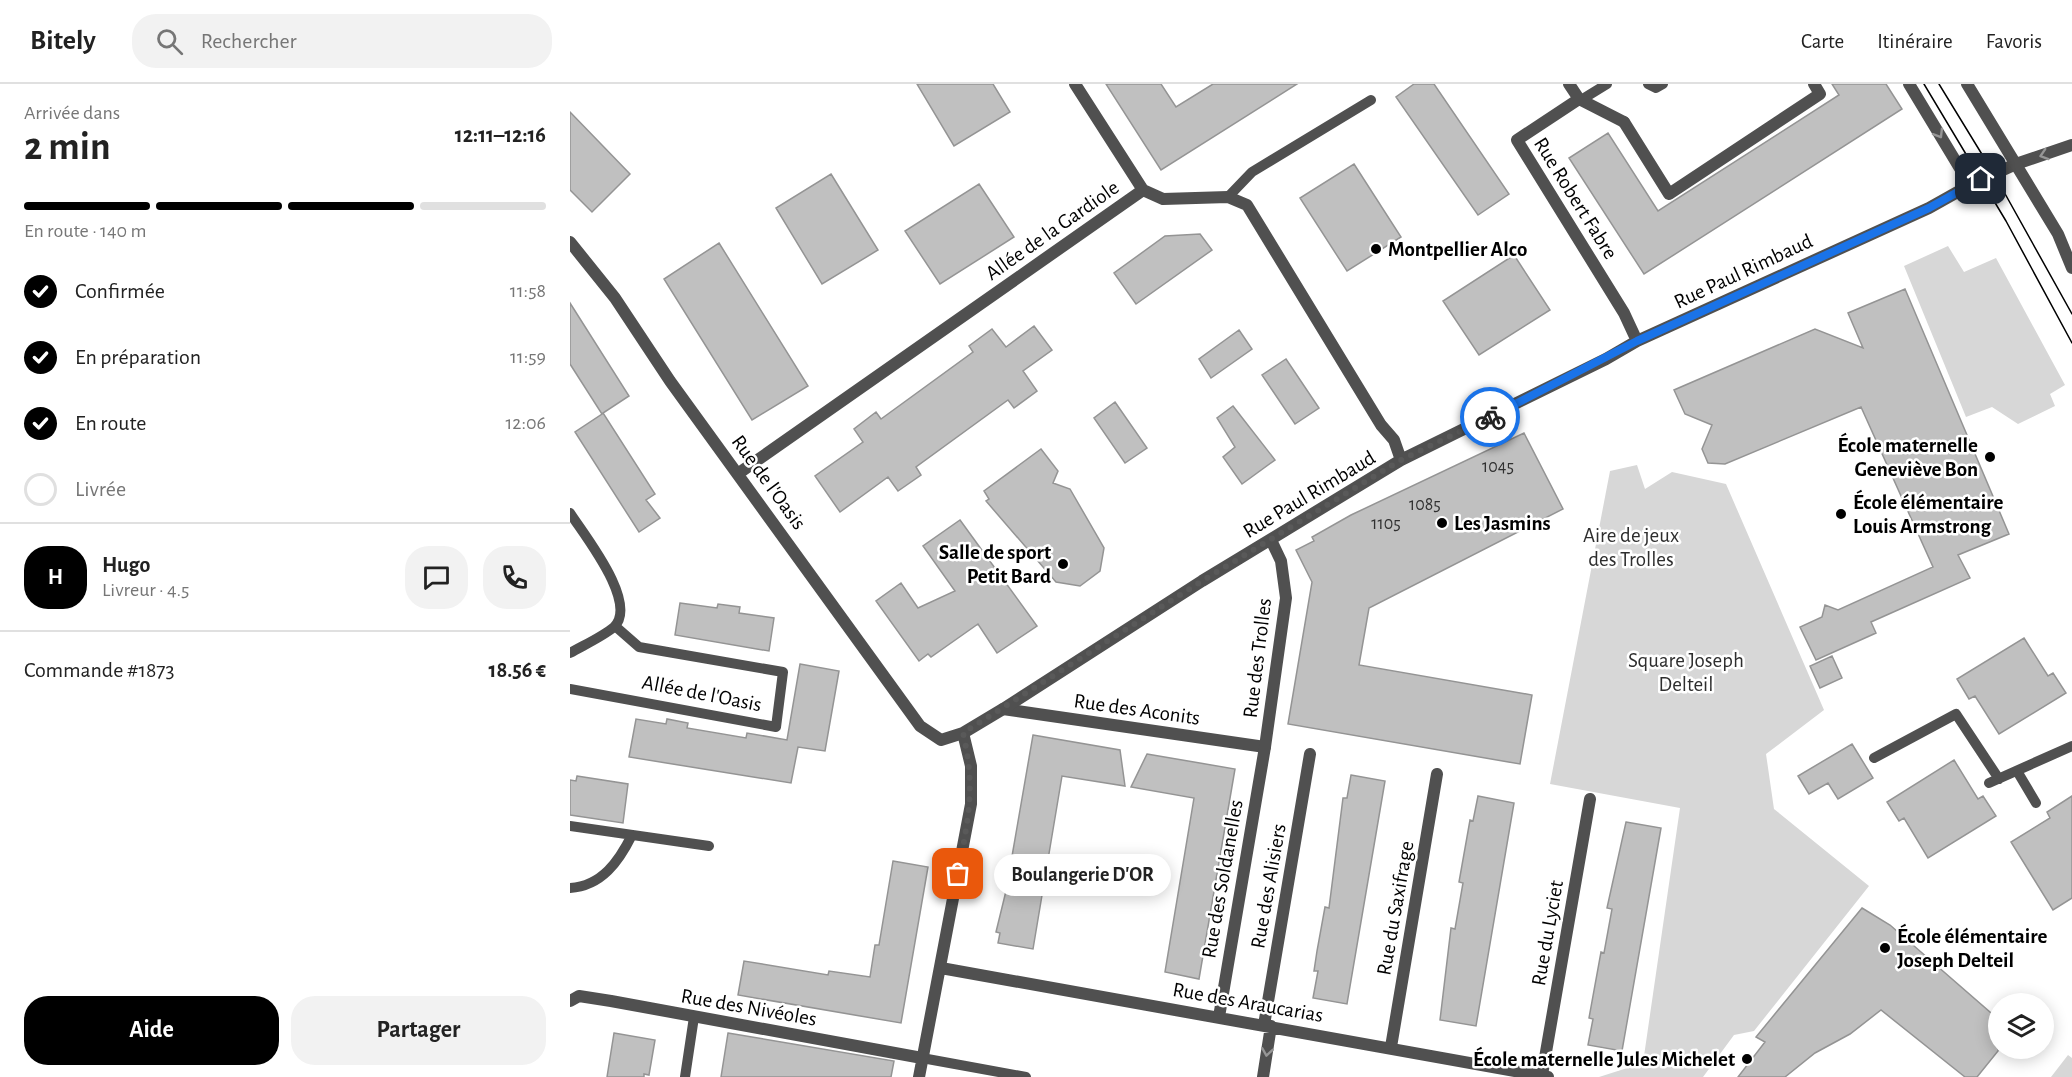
<!DOCTYPE html>
<html lang="fr">
<head>
<meta charset="utf-8">
<style>
  body { margin:0; font-family:"Alegreya Sans",sans-serif; background:#f2f2f2; color:#222; height:100vh; display:flex; flex-direction:column; font-size:22px; white-space:nowrap }
  * { box-sizing:border-box; margin:0 }
  p { font-size:20px; color:#767676 }
  .icon { flex:none; width:33px; height:33px; fill:none; stroke:currentColor; stroke-width:2; stroke-linecap:round; stroke-linejoin:round }
  .map { position:relative; flex:1; overflow:hidden }
  .sheet { display:flex; flex-direction:column; background:#fff; width:570px }
  .sheet>* { flex:none }
  .fabs { position:absolute; left:1418px; top:909px; display:grid; gap:12px }
  .fabs a { display:grid; place-items:center; width:66px; height:66px; border-radius:50%; background:#fff; box-shadow:0 3px 15px #0003; font-size:30px }
  .pin { position:absolute; display:grid; place-items:center; width:51px; height:51px; color:#fff; margin:-26px; border-radius:12px; box-shadow:0 3px 9px #0006 }
  .courier { position:absolute; display:grid; place-items:center; width:60px; height:60px; margin:-30px; border:4px solid #1a73e8; border-radius:50%; background:#fff; color:#222; box-shadow:0 2px 8px #0007 }
  .bubble { position:absolute; height:42px; border-radius:21px; background:#fff; box-shadow:0 3px 15px #0003; font-size:20px; font-weight:600; line-height:42px; text-align:center }
  .head em { font-style:normal; font-weight:600 }
  .head div { display:flex; flex-direction:column-reverse }
  .head { display:flex; align-items:center; justify-content:space-between; height:102px; padding:0 24px }
  h1 { font-size:39px; font-weight:600; line-height:45px }
  .bar { display:grid; grid-template-columns:repeat(4,1fr); gap:9px 6px; align-content:center; height:72px; padding:0 24px }
  .bar i { height:8px; border-radius:4px; background:#e0e0e0 }
  .bar .current { background:#000 }
  .bar p { grid-column:span 4 }
  .line { display:flex; align-items:center; gap:15px; padding:0 24px; border-top:2px solid #e0e0e0 }
  .line div { flex:1 }
  .round { display:grid; place-items:center; flex:none; width:63px; height:63px; border-radius:24px; background:#f2f2f2 }
  ol { padding:0 24px; list-style:none }
  li { display:flex; align-items:center; gap:18px; height:66px }
  li p { margin-inline-start:auto }
  li .icon { padding:6px; border-radius:50%; background:#000; color:#fff; stroke-width:4 }
  li:last-child { color:#767676 }
  li i { width:33px; height:33px; border:3px solid #e0e0e0; border-radius:50% }
  .primary-button { display:flex; gap:12px; margin-top:auto; padding:12px 24px }
  .primary-button a { flex:1; height:69px; border-radius:24px; background:#000; color:#fff; font-size:24px; font-weight:600; line-height:69px; text-align:center }
  .primary-button a+a { background:#f2f2f2; color:#222 }
  header { display:flex; align-items:center; gap:36px; box-sizing:border-box; height:84px; padding:0 30px; background:#fff; border-bottom:2px solid #e0e0e0 }
  header strong { font-size:28px }
  nav { display:flex; gap:33px; margin-inline-start:auto; font-size:21px }
  .search { width:420px; height:54px; background:#f2f2f2; display:flex; align-items:center; gap:15px; box-sizing:border-box; padding:0 21px; border-radius:24px; color:#767676; font-size:22px }
  main { display:flex; flex:1; min-height:0 }
  .map>svg:first-child { display:block }
  .green { fill:#d7d7d7 }
  .building { fill:#c0c0c0; stroke:#949494; stroke-width:1.5 }
  .lines { fill:none; stroke-linecap:round; stroke-linejoin:round }
  .service { stroke:#505050; stroke-width:10 }
  .pedestrian { stroke:#505050; stroke-width:12 }
  .minor { stroke:#505050; stroke-width:12 }
  .tertiary { stroke:#505050; stroke-width:12 }
  .tram { stroke:#000; stroke-width:1.5 }
  .oneway { stroke:#969696 }
  .done { stroke:#595959; stroke-width:6; stroke-dasharray:0 10.8 }
  .route { stroke:#1a73e8; stroke-width:8 }
  .poi-dot { fill:#000; stroke:#fff; stroke-width:2 }
  .labels { text-anchor:middle; stroke-width:5; stroke-linejoin:round; paint-order:stroke }
  .number-label { font-size:18px; fill:#303030 }
  .street-label { font-size:21px; fill:#000; stroke:#fff }
  .poi-label { font-size:21px; font-weight:bold; fill:#000; stroke:#fff; text-anchor:start }
  .park-label { font-size:21px; fill:#2e2e2e; stroke:#fff }
</style>
</head>
<body>
<header>
<strong>Bitely</strong>
<div class="search"><svg class="icon" aria-label="search" viewBox="0 0 24 24"><circle cx="10" cy="10" r="6"/><path d="M15 15l6 6"/></svg>Rechercher</div>
<nav><a>Carte</a><a>Itinéraire</a><a>Favoris</a></nav>
</header>
<main>
<section class="sheet">
<div class="head"><div><h1>2 min</h1><p>Arrivée dans</p></div><em>12:11–12:16</em></div>
<div class="bar"><i class="current"></i><i class="current"></i><i class="current"></i><i></i><p>En route · 140 m</p></div>
<ol>
<li><svg class="icon" aria-label="check" viewBox="0 0 24 24"><path d="M5 12l5 5 9-10"/></svg>Confirmée<p>11:58</p></li>
<li><svg class="icon" aria-label="check" viewBox="0 0 24 24"><path d="M5 12l5 5 9-10"/></svg>En préparation<p>11:59</p></li>
<li><svg class="icon" aria-label="check" viewBox="0 0 24 24"><path d="M5 12l5 5 9-10"/></svg>En route<p>12:06</p></li>
<li><i></i>Livrée</li>
</ol>
<div class="line" style="height:108px"><b class="round" style="background:#000;color:#fff">H</b><div><b>Hugo</b><p>Livreur · 4.5</p></div><a class="round"><svg class="icon" aria-label="chat" viewBox="0 0 24 24"><path d="M4 5h16v11H9l-5 4z"/></svg></a><a class="round"><svg class="icon" aria-label="phone" viewBox="0 0 24 24"><path d="M5 4h4l2 5-3 2q2 4 5 5l2-3 5 2v4C11 20 4 13 5 4z"/></svg></a></div>
<div class="line" style="height:78px"><div>Commande #1873</div><b>18.56 €</b></div>
<div class="primary-button"><a>Aide</a><a>Partager</a></div>
</section>
<div class="map">
<svg width="1502" height="993" viewBox="0 0 1502 993">
  <rect width="100%" height="100%" fill="#fff"/>
  <path class="green" d="M 1378,162 L 1394,188 L 1426,174 L 1495,301 L 1480,310 L 1485,322 L 1448,340 L 1422,323 L 1396,333 L 1334,182 Z
    M 1067,381 L 1075,405 L 1102,388 L 1156,400 L 1254,626 L 1196,670 L 1204,725 L 1299,802 L 1184,947 L 1164,951 L 1133,993 L 1029,993 L 1073,979 L 1110,724 L 980,700 L 1040,387 Z
    M 1498,971 L 1502,974 L 1502,993 L 1481,993 Z"/>
  <path class="building" d="M 347,0 L 423,0 L 440,28 L 384,62 Z
    M 536,0 L 591,0 L 606,23 L 643,0 L 727,0 L 591,86 Z
    M 844,0 L 864,0 L 939,110 L 908,131 L 826,13 Z
    M 1262,0 L 1316,0 L 1332,25 L 1074,190 L 999,74 L 1038,49 L 1088,127 L 1269,11 Z
    M 0,28 L 60,90 L 22,128 L 0,106 Z
    M 784,80 L 831,153 L 777,187 L 730,114 Z
    M 261,90 L 308,166 L 252,200 L 206,124 Z
    M 409,100 L 444,153 L 370,200 L 335,147 Z
    M 630,150 L 642,166 L 566,220 L 544,189 L 595,152 Z
    M 149,159 L 238,302 L 182,336 L 94,195 Z
    M 944,171 L 980,226 L 909,271 L 873,217 Z
    M 1335,205 L 1439,450 L 1388,471 L 1400,494 L 1301,538 L 1306,549 L 1246,576 L 1230,543 L 1252,533 L 1255,521 L 1268,526 L 1363,483 L 1291,323 L 1155,380 L 1138,379 L 1132,365 L 1142,341 L 1115,330 L 1104,306 L 1245,245 L 1293,264 L 1278,229 Z
    M 0,219 L 59,312 L 33,329 L 85,410 L 76,416 L 90,434 L 69,448 L 5,348 L 32,330 L 0,280 Z
    M 464,242 L 482,266 L 453,287 L 467,307 L 444,324 L 438,316 L 346,383 L 351,391 L 328,407 L 318,393 L 270,428 L 245,392 L 293,358 L 284,345 L 306,328 L 311,335 L 403,268 L 399,262 L 422,245 L 436,263 Z
    M 669,246 L 682,265 L 641,294 L 629,275 Z
    M 716,275 L 749,324 L 725,340 L 692,291 Z
    M 545,318 L 577,364 L 555,379 L 524,334 Z
    M 663,322 L 705,376 L 672,400 L 653,373 L 665,363 L 647,334 Z
    M 954,349 L 993,425 L 799,524 L 789,581 L 962,611 L 950,680 L 718,640 L 742,498 L 726,466 L 744,457 L 742,453 L 781,431 Z
    M 471,365 L 488,387 L 483,399 L 500,405 L 534,464 L 530,487 L 510,502 L 486,498 L 416,417 L 419,415 L 414,407 Z
    M 390,436 L 467,542 L 427,569 L 408,540 L 361,573 L 358,570 L 349,577 L 306,517 L 331,499 L 348,524 L 385,507 L 353,462 Z
    M 110,519 L 147,524 L 148,520 L 170,523 L 169,529 L 204,534 L 199,567 L 105,551 Z
    M 1454,554 L 1478,592 L 1483,589 L 1496,609 L 1429,650 L 1405,612 L 1399,615 L 1387,595 Z
    M 1262,572 L 1272,594 L 1250,604 L 1240,582 Z
    M 230,580 L 269,587 L 255,667 L 228,663 L 221,699 L 59,673 L 66,635 L 96,640 L 97,635 L 118,639 L 117,644 L 176,654 L 177,649 L 217,656 Z
    M 463,651 L 550,666 L 555,702 L 492,692 L 463,865 L 428,859 L 430,849 L 426,848 L 436,807 Z
    M 1282,660 L 1303,694 L 1268,715 L 1258,699 L 1239,710 L 1228,692 Z
    M 577,670 L 665,685 L 629,895 L 595,888 L 624,714 L 561,703 Z
    M 1384,676 L 1408,715 L 1413,712 L 1426,732 L 1358,774 L 1334,734 L 1329,737 L 1317,718 Z
    M 781,691 L 815,697 L 777,920 L 743,914 L 748,887 L 744,887 L 747,867 L 755,823 L 759,824 L 773,714 L 777,714 Z
    M 7,692 L 58,700 L 53,739 L 0,731 L 0,696 L 6,697 Z
    M 908,712 L 944,719 L 906,942 L 870,936 L 881,844 L 885,845 L 893,799 L 889,798 L 900,736 L 903,737 Z
    M 1502,712 L 1502,814 L 1483,826 L 1441,758 L 1480,734 L 1477,728 Z
    M 1056,738 L 1091,744 L 1052,967 L 1018,961 L 1023,935 L 1019,934 L 1031,868 L 1034,869 L 1042,825 L 1037,824 Z
    M 323,777 L 358,783 L 331,939 L 168,911 L 174,877 L 258,891 L 259,887 L 300,893 L 305,861 L 309,861 Z
    M 1292,824 L 1320,841 L 1428,935 L 1428,967 L 1407,993 L 1395,993 L 1311,926 L 1280,950 L 1245,969 L 1215,993 L 1168,993 L 1195,958 L 1186,953 Z
    M 44,949 L 85,956 L 79,991 L 74,990 L 74,993 L 37,993 Z
    M 158,949 L 324,977 L 321,993 L 151,993 Z"/>
  <g class="lines">
    <path class="service" d="M 1078,0 L 1086,4 L 1093,0
      M 1011,16 L 1037,0
      M 658,113 L 682,88 L 801,16
      M 0,429 C 14,451 69,519 44,543 C 32,553 14,561 0,569
      M 0,605 L 206,643 L 213,588 L 69,563 L 45,542
      M 1304,674 L 1386,630 L 1429,695
      M 1447,687 L 1466,719
      M 1419,699 L 1502,662
      M 0,742 L 139,762
      M 0,804 C 32,802 49,777 62,751
      M 352,974 L 456,993
      M 115,993 L 124,933"/>
    <path class="pedestrian" d="M 1054,38 L 1099,110 L 1250,10 L 1244,0
      M 433,625 L 695,663"/>
    <path class="minor" d="M 505,0 L 573,106
      M 999,0 L 1009,15 L 1054,38
      M 1009,15 L 947,56 L 1054,229 L 1067,257
      M 0,158 L 45,214 L 100,297 L 350,642 L 371,656 L 393,649 L 433,625 L 632,497 L 831,376 L 1036,275 L 1067,257 L 1359,124 L 1400,101 L 1446,80 L 1502,61
      M 169,389 L 573,106 L 593,115 L 658,113 L 677,121 L 811,341 L 824,356 L 831,376
      M 371,884 L 978,993
      M 0,917 L 9,912 L 41,917 L 352,974
      M 649,933 L 695,663 L 716,514 L 711,477 L 701,456
      M 694,941 L 740,670
      M 821,963 L 867,690
      M 972,991 L 1020,715
      M 349,993 L 401,720 L 401,682 L 393,649
      M 693,993 L 701,942"/>
    <path class="tertiary" d="M 1339,0 L 1400,101
      M 1397,0 L 1488,150 L 1502,184"/>
    <path class="tram" d="M 1354,0 L 1436,137 L 1502,259
      M 1369,0 L 1424,90 L 1502,230"/>
  </g>
  <defs><path id="oneway-chevron" d="M-2-3.5L2.5 0L-2 3.5" fill="none" stroke-width="1.6" stroke-linecap="round" stroke-linejoin="round" transform="scale(1.5)"/></defs>
  <g class="oneway">
    <use href="#oneway-chevron" transform="translate(1369 50) rotate(59)"/>
    <use href="#oneway-chevron" transform="translate(1474 71) rotate(162)"/>
    <use href="#oneway-chevron" transform="translate(697 968) rotate(99)"/>
  </g>
  <g class="lines">
    <path class="done" d="M 388,790 C 398,735 406,705 393,649 L 632,497 L 831,376 L 920,333"/>
    <path class="route" d="M 920,333 L 1067,257 L 1359,124 L 1411,95"/>
  </g>
  <g class="poi-dot">
    <circle cx="806" cy="165" r="6"/>
    <circle cx="1420" cy="373" r="6"/>
    <circle cx="1271" cy="430" r="6"/>
    <circle cx="872" cy="439" r="6"/>
    <circle cx="493" cy="480" r="6"/>
    <circle cx="1315" cy="864" r="6"/>
    <circle cx="1177" cy="975" r="6"/>
  </g>
  <g class="labels">
    <g class="number-label">
      <text x="928" y="388">1045</text>
      <text x="855" y="426">1085</text>
      <text x="816" y="445">1105</text>
    </g>
    <g class="street-label">
      <text transform="translate(1006 114) rotate(58)" y="7">Rue Robert Fabre</text>
      <text transform="translate(482 146) rotate(-35)" y="7">Allée de la Gardiole</text>
      <text transform="translate(1173 187) rotate(-25)" y="7">Rue Paul Rimbaud</text>
      <text transform="translate(199 398) rotate(54)" y="7">Rue de l'Oasis</text>
      <text transform="translate(739 410) rotate(-31)" y="7">Rue Paul Rimbaud</text>
      <text transform="translate(687 574) rotate(-83)" y="7">Rue des Trolles</text>
      <text transform="translate(132 609) rotate(11)" y="7">Allée de l'Oasis</text>
      <text transform="translate(567 625) rotate(8)" y="7">Rue des Aconits</text>
      <text transform="translate(652 795) rotate(-80)" y="7">Rue des Soldanelles</text>
      <text transform="translate(698 802) rotate(-80)" y="7">Rue des Alisiers</text>
      <text transform="translate(825 824) rotate(-80)" y="7">Rue du Saxifrage</text>
      <text transform="translate(977 849) rotate(-80)" y="7">Rue du Lyciet</text>
      <text transform="translate(678 918) rotate(10)" y="7">Rue des Araucarias</text>
      <text transform="translate(179 923) rotate(10)" y="7">Rue des Nivéoles</text>
    </g>
    <g class="poi-label">
      <text x="818" y="172">Montpellier Alco</text>
      <text x="1408" y="368" text-anchor="end">École maternelle<tspan x="1408" dy="24">Geneviève Bon</tspan></text>
      <text x="1283" y="425">École élémentaire<tspan x="1283" dy="24">Louis Armstrong</tspan></text>
      <text x="884" y="446">Les Jasmins</text>
      <text x="481" y="475" text-anchor="end">Salle de sport<tspan x="481" dy="24">Petit Bard</tspan></text>
      <text x="1327" y="859">École élémentaire<tspan x="1327" dy="24">Joseph Delteil</tspan></text>
      <text x="1165" y="982" text-anchor="end">École maternelle Jules Michelet</text>
    </g>
    <g class="park-label">
      <text x="1061" y="458">Aire de jeux<tspan x="1061" dy="24">des Trolles</tspan></text>
      <text x="1116" y="583">Square Joseph<tspan x="1116" dy="24">Delteil</tspan></text>
    </g>
  </g>
</svg>
<div class="fabs">
<a><svg class="icon" aria-label="layers" viewBox="0 0 24 24"><path d="M12 4l9 5-9 5-9-5zM3 14l9 5 9-5"/></svg></a>
</div>
<div class="pin" style="left:388px;top:790px;background:#ea580c"><svg class="icon" aria-label="bag" viewBox="0 0 24 24"><path d="M5 8h14l-1 12H6zM9 8a3 3 0 0 1 6 0"/></svg></div>
<div class="pin" style="left:1411px;top:95px;background:#1f2937"><svg class="icon" aria-label="home" viewBox="0 0 24 24"><path d="M3 11l9-7 9 7M6 9v11h12V9"/></svg></div>
<div class="courier" style="left:920px;top:333px"><svg class="icon" aria-label="bike" viewBox="0 0 24 24"><circle cx="6" cy="16" r="4"/><circle cx="18" cy="16" r="4"/><path d="M6 16l4-8h5l3 8M10 8l3 8H6M13 5h3"/></svg></div>
<div class="bubble" style="left:424px;top:770px;width:177px">Boulangerie D'OR</div>
</div>
</main>
</body>
</html>
